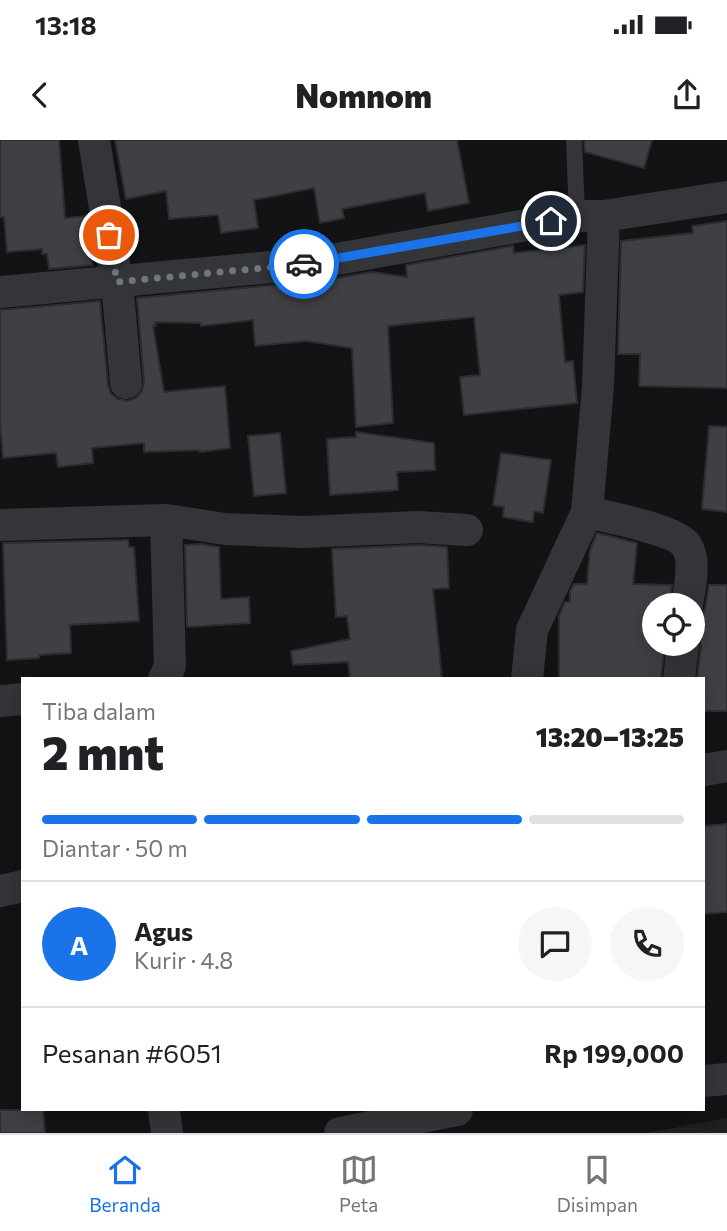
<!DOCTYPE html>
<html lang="id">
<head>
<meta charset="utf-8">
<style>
  body { margin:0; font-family:Commissioner,sans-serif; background:#f6f6f6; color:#202124; height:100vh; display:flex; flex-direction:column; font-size:26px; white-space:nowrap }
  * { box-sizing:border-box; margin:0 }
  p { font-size:23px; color:#757577 }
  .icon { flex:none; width:38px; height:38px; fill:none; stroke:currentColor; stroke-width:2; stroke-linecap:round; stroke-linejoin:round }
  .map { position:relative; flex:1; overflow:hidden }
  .details { position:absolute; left:21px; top:537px; width:684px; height:434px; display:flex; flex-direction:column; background:#fff; border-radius:0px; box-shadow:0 4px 18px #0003 }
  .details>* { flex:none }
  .tools { position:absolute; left:642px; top:453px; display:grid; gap:14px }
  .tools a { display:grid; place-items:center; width:63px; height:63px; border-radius:50%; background:#fff; box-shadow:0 4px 18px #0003; font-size:35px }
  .pin { position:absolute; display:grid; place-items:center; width:60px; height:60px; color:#fff; margin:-30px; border:4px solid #fff; border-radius:50%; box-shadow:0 2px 7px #0007 }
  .courier { position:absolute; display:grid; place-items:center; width:70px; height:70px; margin:-35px; border:5px solid #1a73e8; border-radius:50%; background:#fff; color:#222; box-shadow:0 2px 9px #0007 }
  .head em { font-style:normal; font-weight:800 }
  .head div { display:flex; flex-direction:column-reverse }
  .head { display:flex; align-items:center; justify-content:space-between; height:119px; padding:0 21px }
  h1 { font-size:46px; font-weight:800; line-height:52px }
  .bar { display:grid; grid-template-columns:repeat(4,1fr); gap:10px 7px; align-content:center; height:84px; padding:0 21px }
  .bar i { height:9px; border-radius:5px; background:#e0e0e0 }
  .bar .active { background:#1a73e8 }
  .bar p { grid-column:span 4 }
  .line { display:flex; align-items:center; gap:18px; padding:0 21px; border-top:2px solid #e0e0e0 }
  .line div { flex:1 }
  .round { display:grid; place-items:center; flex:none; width:74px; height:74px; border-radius:37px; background:#f6f6f6 }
  .status { display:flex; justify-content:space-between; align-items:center; height:49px; padding:0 35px; background:#fff; direction:ltr }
  .status svg { height:19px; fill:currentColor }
  header { display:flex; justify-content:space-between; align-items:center; height:91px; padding:0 21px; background:#fff; font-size:32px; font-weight:800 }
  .tabs { display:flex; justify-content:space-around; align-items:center; height:98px; border-top:2px solid #e0e0e0; background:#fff; font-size:19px; color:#757577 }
  .tabs a { display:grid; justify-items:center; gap:4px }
  .tabs .active { color:#1a73e8 }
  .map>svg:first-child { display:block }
  .built { fill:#1e1f21 }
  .building { fill:#3e4044; stroke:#2c2d30; stroke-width:2 }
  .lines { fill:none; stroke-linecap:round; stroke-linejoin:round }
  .lane { stroke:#333539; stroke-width:16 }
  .street { stroke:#333539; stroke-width:32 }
  .done { stroke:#71757d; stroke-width:7; stroke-dasharray:0 12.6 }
  .route { stroke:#1a73e8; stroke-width:9 }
</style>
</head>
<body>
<div class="status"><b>13:18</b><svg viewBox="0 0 49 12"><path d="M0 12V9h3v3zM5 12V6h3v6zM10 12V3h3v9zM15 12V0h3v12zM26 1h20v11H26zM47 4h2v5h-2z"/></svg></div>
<header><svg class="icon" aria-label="back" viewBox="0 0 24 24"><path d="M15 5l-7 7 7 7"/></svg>Nomnom<svg class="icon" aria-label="share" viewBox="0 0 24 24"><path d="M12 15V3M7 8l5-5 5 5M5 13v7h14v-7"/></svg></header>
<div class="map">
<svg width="727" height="993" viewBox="0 0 727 993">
  <rect width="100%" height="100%" fill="#121314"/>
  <path class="built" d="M 727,978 L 727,993 L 645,993 Z"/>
  <path class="building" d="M 0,0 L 59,0 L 65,78 L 88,76 L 92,125 L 49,129 L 47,114 L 42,114 L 42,109 L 7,112 L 4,77 L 0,77 Z
    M 115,0 L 457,0 L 469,63 L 428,71 L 425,53 L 342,69 L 344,78 L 320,83 L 314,48 L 254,60 L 258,88 L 221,93 L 218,75 L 169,79 L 166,51 L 126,59 Z
    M 584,0 L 652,0 L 644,28 L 585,12 Z
    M 727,81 L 727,248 L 639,246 L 640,214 L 618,214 L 621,101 L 693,93 L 692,86 Z
    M 585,105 L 583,152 L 559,155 L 565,222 L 573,221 L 577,263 L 464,275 L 460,237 L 480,235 L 474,177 L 388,186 L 393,283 L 356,287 L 352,208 L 306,201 L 255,206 L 253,180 L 201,186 L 201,183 L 155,182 L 156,186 L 153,186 L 164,252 L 225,246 L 230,308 L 200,312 L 200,310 L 144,312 L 144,303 L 92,308 L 93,323 L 58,327 L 56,313 L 3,318 L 0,282 L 0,170 L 100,161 L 108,245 L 111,254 L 118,259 L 128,261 L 136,258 L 142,251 L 144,242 L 137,158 L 317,141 L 372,132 L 407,137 L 406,125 L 513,106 L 514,113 Z
    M 709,286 L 727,287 L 727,372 L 702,369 Z
    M 356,292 L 434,303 L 435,330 L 397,332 L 398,350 L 330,355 L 327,299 L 356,297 Z
    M 280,293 L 286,353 L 254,356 L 248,296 Z
    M 501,313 L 551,320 L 543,373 L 534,371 L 533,382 L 503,377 L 504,367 L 493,365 Z
    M 597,393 L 637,403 L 633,444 L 672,445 L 669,466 L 654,466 L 654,504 L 665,504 L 661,539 L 559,539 L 559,476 L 565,462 L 570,462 L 570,451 L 574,444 L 587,444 L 590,410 Z
    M 128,400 L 129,407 L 134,407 L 139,481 L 70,485 L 71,513 L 39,515 L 39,518 L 7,520 L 3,403 Z
    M 201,404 L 219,407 L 221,459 L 249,457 L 250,483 L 187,487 L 185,405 Z
    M 418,405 L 447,407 L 449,448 L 433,449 L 442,539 L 350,539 L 348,522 L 293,525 L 291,511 L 350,499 L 347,476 L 336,477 L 332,409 Z
    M 709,445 L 727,445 L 727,571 L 704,571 L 704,539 L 697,539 L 701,505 L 699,496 L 693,489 L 693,483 L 701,478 L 705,469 Z
    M 727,684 L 727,772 L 704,774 L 704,686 Z
    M 0,970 L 43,970 L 45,993 L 0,993 Z"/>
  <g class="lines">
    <path class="lane" d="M 574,0 L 577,76"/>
    <path class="street" d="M 94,0 L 117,142 L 126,243
      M 0,152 L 315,123 L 577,76 L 604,76 L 727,57
      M 587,372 C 608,377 675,390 686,405 C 697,420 689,449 687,466
      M 0,385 L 166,380 L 225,389 L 303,392 L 418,387 L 467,390
      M 164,539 L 170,526 L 166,380
      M 527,539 L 532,490 L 587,372 L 598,246 L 604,76
      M 679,539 L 683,504
      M 0,561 L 23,559
      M 704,630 L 727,626
      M 0,751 L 23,746
      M 704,941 L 727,939
      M 164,970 L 167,993
      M 340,993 L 457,970"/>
  </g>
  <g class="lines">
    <path class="done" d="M 109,95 L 117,142 L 304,124"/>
    <path class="route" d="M 304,124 L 551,81"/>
  </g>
</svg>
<div class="tools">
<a><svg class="icon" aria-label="locate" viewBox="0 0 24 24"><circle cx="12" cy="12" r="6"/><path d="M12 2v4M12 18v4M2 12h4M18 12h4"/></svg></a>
</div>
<div class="pin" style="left:109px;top:95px;background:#ea580c"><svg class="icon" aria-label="bag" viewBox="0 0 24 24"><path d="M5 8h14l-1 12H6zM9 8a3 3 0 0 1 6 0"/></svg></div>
<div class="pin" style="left:551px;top:81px;background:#1f2937"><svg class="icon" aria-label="home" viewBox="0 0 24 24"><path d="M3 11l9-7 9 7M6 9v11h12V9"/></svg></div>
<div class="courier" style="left:304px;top:124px"><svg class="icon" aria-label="car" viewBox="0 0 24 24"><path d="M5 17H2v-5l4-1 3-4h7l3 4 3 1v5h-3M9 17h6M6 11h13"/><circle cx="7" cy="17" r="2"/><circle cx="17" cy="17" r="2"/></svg></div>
<section class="details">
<div class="head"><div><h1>2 mnt</h1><p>Tiba dalam</p></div><em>13:20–13:25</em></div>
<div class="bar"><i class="active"></i><i class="active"></i><i class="active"></i><i></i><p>Diantar · 50 m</p></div>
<div class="line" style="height:126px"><b class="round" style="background:#1a73e8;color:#fff">A</b><div><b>Agus</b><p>Kurir · 4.8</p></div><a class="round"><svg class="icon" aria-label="chat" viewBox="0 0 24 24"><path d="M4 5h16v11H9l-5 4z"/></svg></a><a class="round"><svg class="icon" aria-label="phone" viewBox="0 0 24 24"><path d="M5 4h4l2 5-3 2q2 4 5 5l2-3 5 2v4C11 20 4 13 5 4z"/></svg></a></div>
<div class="line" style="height:91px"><div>Pesanan #6051</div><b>Rp 199,000</b></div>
</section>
</div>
<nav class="tabs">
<a class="active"><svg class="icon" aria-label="home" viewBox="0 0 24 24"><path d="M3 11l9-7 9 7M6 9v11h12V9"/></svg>Beranda</a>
<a><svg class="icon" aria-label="map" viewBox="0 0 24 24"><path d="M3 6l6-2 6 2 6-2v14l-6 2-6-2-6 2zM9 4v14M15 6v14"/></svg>Peta</a>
<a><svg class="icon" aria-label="saved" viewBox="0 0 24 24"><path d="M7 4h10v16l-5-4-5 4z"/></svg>Disimpan</a>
</nav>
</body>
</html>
